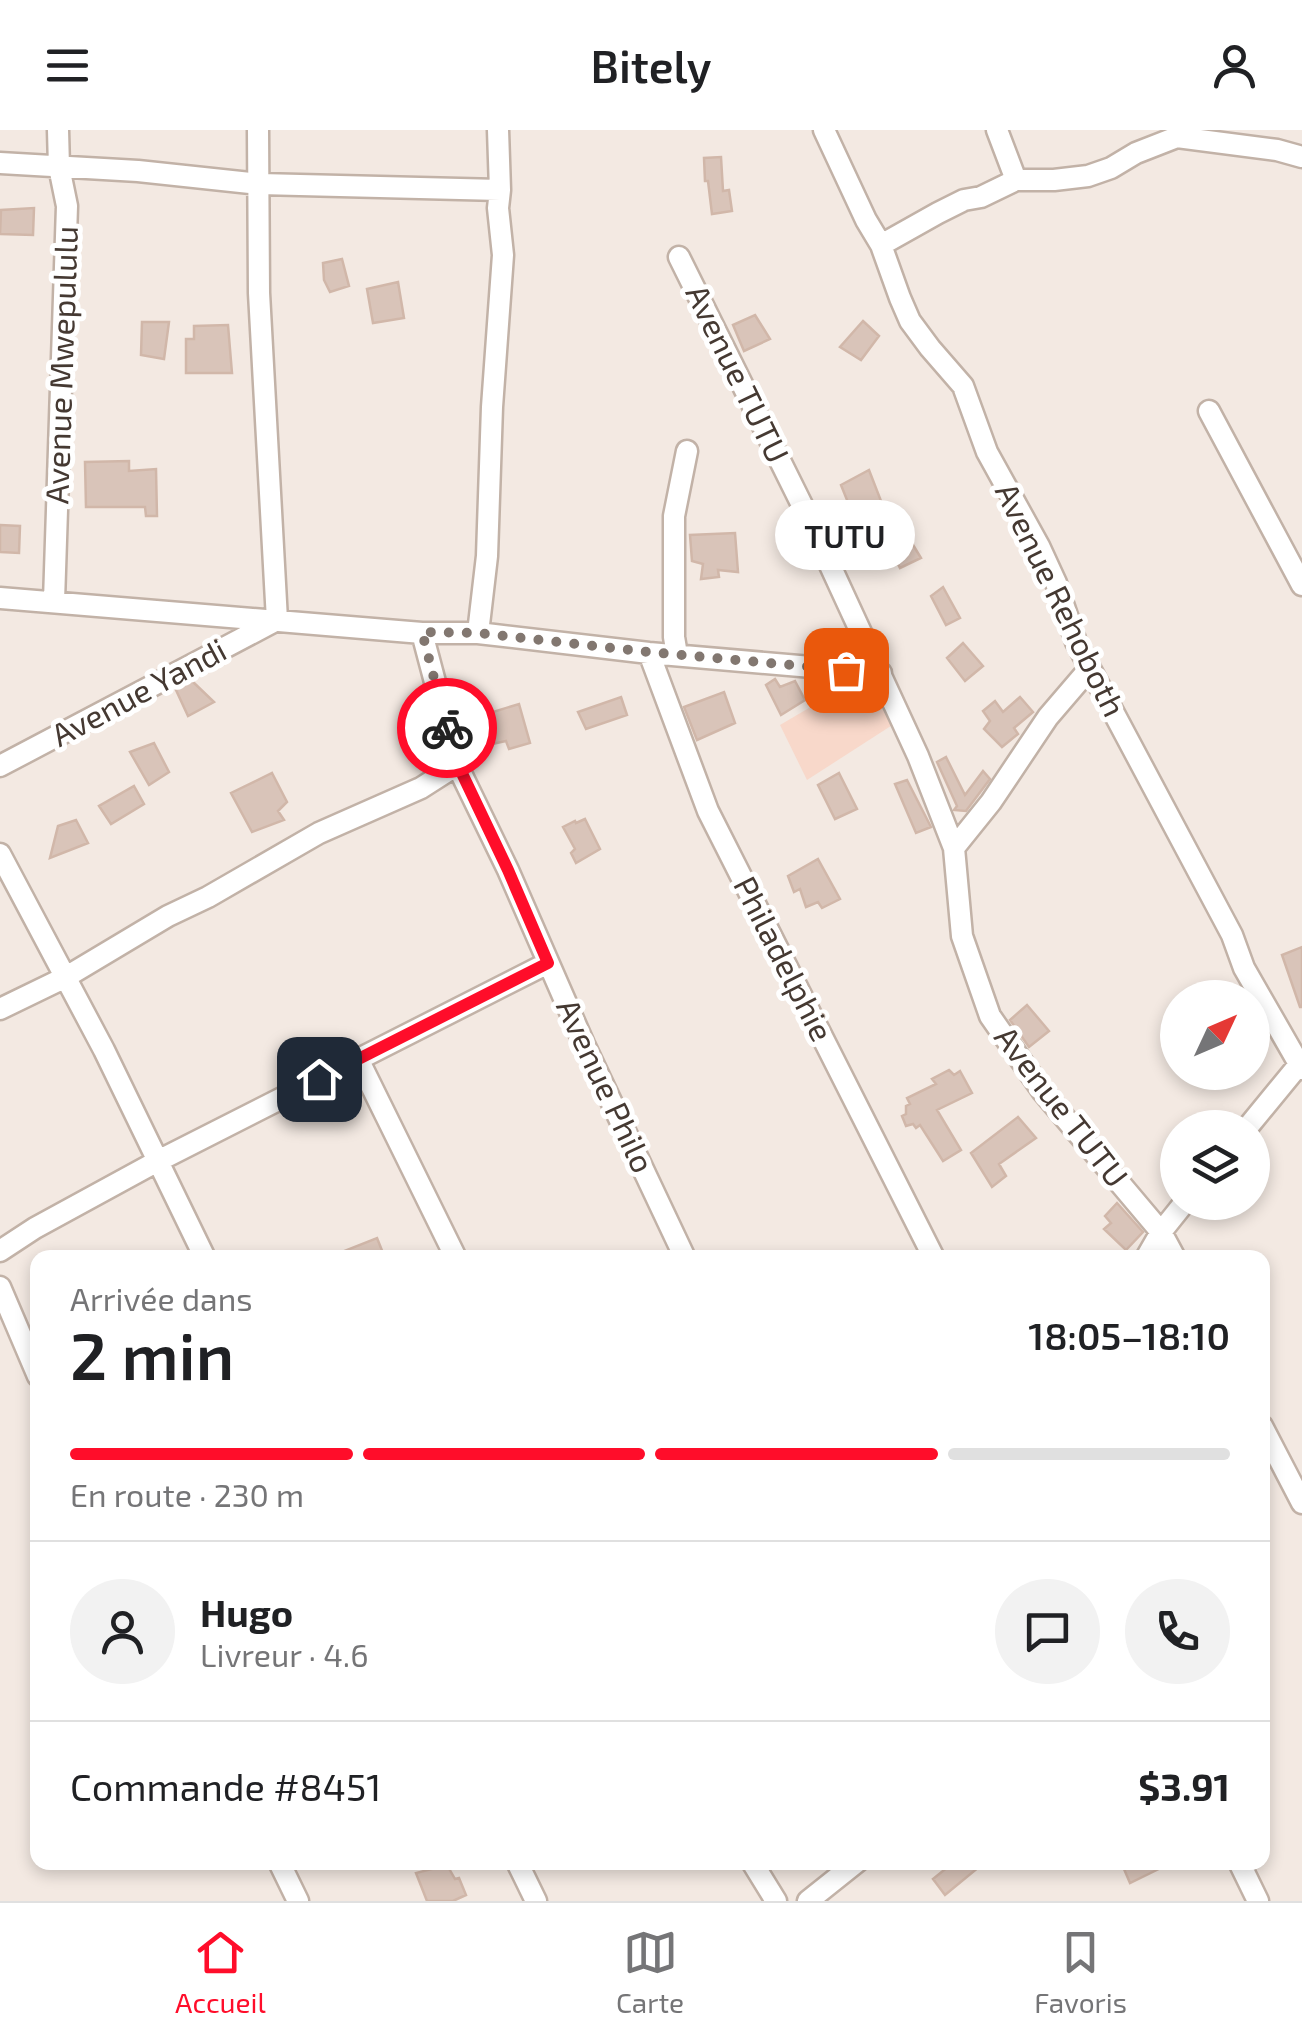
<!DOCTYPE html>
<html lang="fr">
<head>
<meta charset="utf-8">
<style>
  body { margin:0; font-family:"Exo 2",sans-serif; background:#f2f2f2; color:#202124; height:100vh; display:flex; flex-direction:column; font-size:38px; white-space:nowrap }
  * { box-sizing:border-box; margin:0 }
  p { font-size:32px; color:#757577 }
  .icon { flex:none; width:55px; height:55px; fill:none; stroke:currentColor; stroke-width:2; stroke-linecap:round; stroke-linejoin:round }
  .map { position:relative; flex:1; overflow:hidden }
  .sheet { position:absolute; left:30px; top:1120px; width:1240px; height:620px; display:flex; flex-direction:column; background:#fff; border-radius:20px; box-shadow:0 5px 15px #0003 }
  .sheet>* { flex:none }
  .needle { width:65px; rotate:46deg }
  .tools { position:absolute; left:1160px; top:850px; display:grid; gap:20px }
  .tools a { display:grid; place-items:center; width:110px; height:110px; border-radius:50%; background:#fff; box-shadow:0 5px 15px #0003; font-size:50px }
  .pin { position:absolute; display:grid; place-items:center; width:85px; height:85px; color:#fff; margin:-42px; border-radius:20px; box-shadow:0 5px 15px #0006 }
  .courier { position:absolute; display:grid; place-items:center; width:100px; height:100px; margin:-50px; border:8px solid #ff0d2a; border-radius:50%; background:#fff; color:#222; box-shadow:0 2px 12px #0007 }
  .bubble { position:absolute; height:70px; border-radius:35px; background:#fff; box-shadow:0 5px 15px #0003; font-size:32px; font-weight:600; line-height:70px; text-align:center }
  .overview em { font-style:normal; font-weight:600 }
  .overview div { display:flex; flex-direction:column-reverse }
  .overview { display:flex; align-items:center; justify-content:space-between; height:170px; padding:0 40px }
  h1 { font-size:65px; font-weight:600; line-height:75px }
  .bar { display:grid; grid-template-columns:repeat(4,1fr); gap:15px 10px; align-content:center; height:120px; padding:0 40px }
  .bar i { height:12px; border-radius:8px; background:#e0e0e0 }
  .bar .active { background:#ff0d2a }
  .bar p { grid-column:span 4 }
  .line { display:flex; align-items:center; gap:25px; padding:0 40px; border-top:2px solid #e0e0e0 }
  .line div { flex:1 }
  .round { display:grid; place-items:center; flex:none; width:105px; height:105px; border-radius:52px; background:#f2f2f2 }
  header { display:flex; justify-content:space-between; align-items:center; height:130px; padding:0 40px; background:#fff; font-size:45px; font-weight:600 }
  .tab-bar { display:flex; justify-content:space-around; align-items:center; height:140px; border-top:2px solid #e0e0e0; background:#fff; font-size:28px; color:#757577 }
  .tab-bar a { display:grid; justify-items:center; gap:5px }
  .tab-bar .active { color:#ff0d2a }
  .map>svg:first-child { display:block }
  .commercial { fill:#f8d8ca }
  .building { fill:#d9c4b9; stroke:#d1b7a9; stroke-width:2.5 }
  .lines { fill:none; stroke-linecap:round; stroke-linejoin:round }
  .minor-casing { stroke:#c2b2a7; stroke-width:25 }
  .minor { stroke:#fff; stroke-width:20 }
  .done { stroke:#827770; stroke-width:10; stroke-dasharray:0 18 }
  .route { stroke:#ff0d2a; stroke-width:12 }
  .labels { text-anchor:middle; stroke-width:10; stroke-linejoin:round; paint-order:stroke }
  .street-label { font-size:32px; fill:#453932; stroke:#fff }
</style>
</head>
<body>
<header><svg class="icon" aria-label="menu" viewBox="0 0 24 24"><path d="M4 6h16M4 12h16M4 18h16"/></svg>Bitely<svg class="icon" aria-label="person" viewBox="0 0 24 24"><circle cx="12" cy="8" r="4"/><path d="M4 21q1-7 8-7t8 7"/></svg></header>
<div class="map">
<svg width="1302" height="1771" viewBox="0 0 1302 1771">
  <rect width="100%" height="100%" fill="#f3e9e2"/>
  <path class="commercial" d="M 873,547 L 897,592 L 807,650 L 780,595 L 860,548 Z"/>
  <path class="building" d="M 721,27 L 723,61 L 729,60 L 732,81 L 712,84 L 708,51 L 705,51 L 704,28 Z
    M 34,78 L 33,105 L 0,104 L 1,80 Z
    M 342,129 L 349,156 L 330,162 L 324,150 L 323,133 Z
    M 398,152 L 404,188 L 373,193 L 367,159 Z
    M 755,185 L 770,209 L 744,221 L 733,195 Z
    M 863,191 L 879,206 L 861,230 L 840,217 Z
    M 142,192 L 169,192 L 164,229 L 141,225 Z
    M 228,195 L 232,243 L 186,243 L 186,209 L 194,209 L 194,196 Z
    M 129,331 L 129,341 L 156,339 L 157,386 L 146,386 L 145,377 L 86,377 L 85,332 Z
    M 869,340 L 886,384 L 892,380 L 921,428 L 900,438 L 889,416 L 883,419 L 868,385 L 860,391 L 849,375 L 841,355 Z
    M 0,395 L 20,396 L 19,423 L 0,422 Z
    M 735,403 L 738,442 L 718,440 L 719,447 L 701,449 L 703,434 L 692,431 L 690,405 Z
    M 943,457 L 960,488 L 946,495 L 931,466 Z
    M 963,513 L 983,536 L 965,551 L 947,528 Z
    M 775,549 L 780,557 L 795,551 L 805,570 L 781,585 L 766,555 Z
    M 192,551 L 214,572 L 188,586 L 176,560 Z
    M 724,562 L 735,593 L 697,610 L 684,577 Z
    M 621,567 L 627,585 L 586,599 L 578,582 Z
    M 1020,567 L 1033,582 L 1014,598 L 1018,604 L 1002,617 L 984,599 L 990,591 L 983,581 L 995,571 L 1003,582 Z
    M 519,574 L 530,613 L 509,619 L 506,611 L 492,614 L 483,585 Z
    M 154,613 L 169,642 L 149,655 L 130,622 Z
    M 946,627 L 965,665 L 983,641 L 990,649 L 966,681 L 954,680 L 957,676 L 937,632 Z
    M 272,643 L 287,672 L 278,681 L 284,690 L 252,702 L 231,663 Z
    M 839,643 L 857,679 L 835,689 L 818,655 Z
    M 907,650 L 931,697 L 916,703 L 895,654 Z
    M 134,656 L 144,674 L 111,694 L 99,676 Z
    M 585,689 L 600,719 L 576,733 L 571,723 L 575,719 L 563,697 L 575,691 L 576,693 Z
    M 76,690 L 88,713 L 50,728 L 58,696 Z
    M 818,729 L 840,769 L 822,778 L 818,772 L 806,777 L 800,759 L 794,762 L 788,746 Z
    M 1302,817 L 1302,877 L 1300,877 L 1282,825 Z
    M 1027,875 L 1049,901 L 1029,917 L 1010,890 Z
    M 949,940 L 954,945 L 960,941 L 972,963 L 937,980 L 961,1020 L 943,1031 L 920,995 L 916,998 L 913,994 L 906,996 L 902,986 L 906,984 L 906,976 L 910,974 L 907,968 L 936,954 L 932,949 Z
    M 1018,987 L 1036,1008 L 999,1034 L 1006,1046 L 992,1057 L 971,1023 Z
    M 1117,1073 L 1143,1102 L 1126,1120 L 1104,1099 L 1111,1093 L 1105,1086 Z
    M 377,1108 L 385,1128 L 329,1128 L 329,1127 Z
    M 954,1732 L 985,1732 L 945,1765 L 933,1749 Z
    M 1121,1732 L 1173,1732 L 1130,1753 Z
    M 447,1735 L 455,1749 L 459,1748 L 466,1765 L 453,1771 L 427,1771 L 416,1743 Z"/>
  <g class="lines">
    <g class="minor-casing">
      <path id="minor" d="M 824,0 L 866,90 L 881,115 L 900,168 L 910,191 L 930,218 L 963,256 L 987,322 L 1039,416 L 1056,453 L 1076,512 L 1232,805 L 1244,838 L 1302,939
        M 997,0 L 1016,50
        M 0,33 L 138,41 L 260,54 L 500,60
        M 881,115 L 938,83 L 964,70 L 981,67 L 1016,50 L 1054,50 L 1088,46 L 1111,38 L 1136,23 L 1177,7 L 1277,20 L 1302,27
        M 679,127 L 805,381 L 918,626 L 954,718 L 962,806 L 990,886 L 1043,962 L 1161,1102 L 1175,1128
        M 1209,281 L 1302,455
        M 0,468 L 422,503 L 478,503 L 649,523 L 881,543
        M 54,471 L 67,76 L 59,37 L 58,0
        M 422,503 L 457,635 L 508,740 L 584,914 L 685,1128
        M 478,503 L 487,426 L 492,277 L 503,125 L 498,78 L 500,60 L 498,0
        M 649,523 L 708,681 L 934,1128
        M 677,525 L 674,507 L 674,386 L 687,321
        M 0,636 L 277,490 L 259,163 L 258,0
        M 954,718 L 991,672 L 1048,587 L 1090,538
        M 0,724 L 104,920 L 205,1128
        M 0,879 L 66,847 L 168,786 L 208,767 L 319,703 L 421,658 L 457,635
        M 358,929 L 456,1128
        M 1247,998 L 1302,931
        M 0,1121 L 35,1098 L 156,1032 L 548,833
        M 1146,1128 L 1161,1102 L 1185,1072
        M 0,1157 L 38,1246
        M 1262,1296 L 1302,1373
        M 279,1732 L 298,1771
        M 517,1732 L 536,1771
        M 752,1732 L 776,1771
        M 1239,1732 L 1258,1771
        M 808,1771 L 857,1732"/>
    </g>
    <use href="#minor" class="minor"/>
  </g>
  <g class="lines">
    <path class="done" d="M 447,598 L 422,502 L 478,503 L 649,522 L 846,540"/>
    <path class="route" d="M 319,949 L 548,833 L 508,740 L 458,635 L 447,598"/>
  </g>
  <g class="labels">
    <g class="street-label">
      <text transform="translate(62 235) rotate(-88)" y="11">Avenue Mwepululu</text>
      <text transform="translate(737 244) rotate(64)" y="11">Avenue TUTU</text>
      <text transform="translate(1060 470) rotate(64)" y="11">Avenue Rehoboth</text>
      <text transform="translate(139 563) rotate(-28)" y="11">Avenue Yandi</text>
      <text transform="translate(783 829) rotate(63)" y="11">Philadelphie</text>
      <text transform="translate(605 956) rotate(65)" y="11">Avenue Philo</text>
      <text transform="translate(1061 977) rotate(52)" y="11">Avenue TUTU</text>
    </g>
  </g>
</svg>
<div class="tools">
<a><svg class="needle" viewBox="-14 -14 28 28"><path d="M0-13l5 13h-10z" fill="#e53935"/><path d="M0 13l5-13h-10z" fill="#757577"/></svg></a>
<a><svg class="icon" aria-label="layers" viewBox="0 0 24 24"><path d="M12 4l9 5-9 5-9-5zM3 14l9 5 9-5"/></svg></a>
</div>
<div class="pin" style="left:846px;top:540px;background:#ea580c"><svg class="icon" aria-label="bag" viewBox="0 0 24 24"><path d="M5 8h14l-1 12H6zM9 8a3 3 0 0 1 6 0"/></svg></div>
<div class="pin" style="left:319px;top:949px;background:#1f2937"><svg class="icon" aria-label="home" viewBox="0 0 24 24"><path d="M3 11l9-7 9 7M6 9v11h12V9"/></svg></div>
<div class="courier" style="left:447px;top:598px"><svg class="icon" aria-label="bike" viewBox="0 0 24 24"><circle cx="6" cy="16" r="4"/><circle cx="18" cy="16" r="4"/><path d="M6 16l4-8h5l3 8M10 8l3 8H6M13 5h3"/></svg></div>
<div class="bubble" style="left:775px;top:370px;width:140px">TUTU</div>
<section class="sheet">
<div class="overview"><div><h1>2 min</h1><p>Arrivée dans</p></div><em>18:05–18:10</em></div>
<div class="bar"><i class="active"></i><i class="active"></i><i class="active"></i><i></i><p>En route · 230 m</p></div>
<div class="line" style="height:180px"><a class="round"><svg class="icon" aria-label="person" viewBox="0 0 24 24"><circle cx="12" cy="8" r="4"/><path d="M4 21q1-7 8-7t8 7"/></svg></a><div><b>Hugo</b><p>Livreur · 4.6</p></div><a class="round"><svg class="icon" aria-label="chat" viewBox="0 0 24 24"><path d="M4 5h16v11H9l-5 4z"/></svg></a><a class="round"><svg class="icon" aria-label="phone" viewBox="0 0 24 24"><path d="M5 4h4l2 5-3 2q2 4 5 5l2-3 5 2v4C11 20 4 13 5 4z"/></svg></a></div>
<div class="line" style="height:130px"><div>Commande #8451</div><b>$3.91</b></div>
</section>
</div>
<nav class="tab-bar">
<a class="active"><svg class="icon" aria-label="home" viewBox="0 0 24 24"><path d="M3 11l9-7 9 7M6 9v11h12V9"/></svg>Accueil</a>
<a><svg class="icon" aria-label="map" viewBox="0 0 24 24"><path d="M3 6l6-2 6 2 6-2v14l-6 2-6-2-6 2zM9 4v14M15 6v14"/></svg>Carte</a>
<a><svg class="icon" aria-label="saved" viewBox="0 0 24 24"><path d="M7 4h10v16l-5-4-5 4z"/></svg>Favoris</a>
</nav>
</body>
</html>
